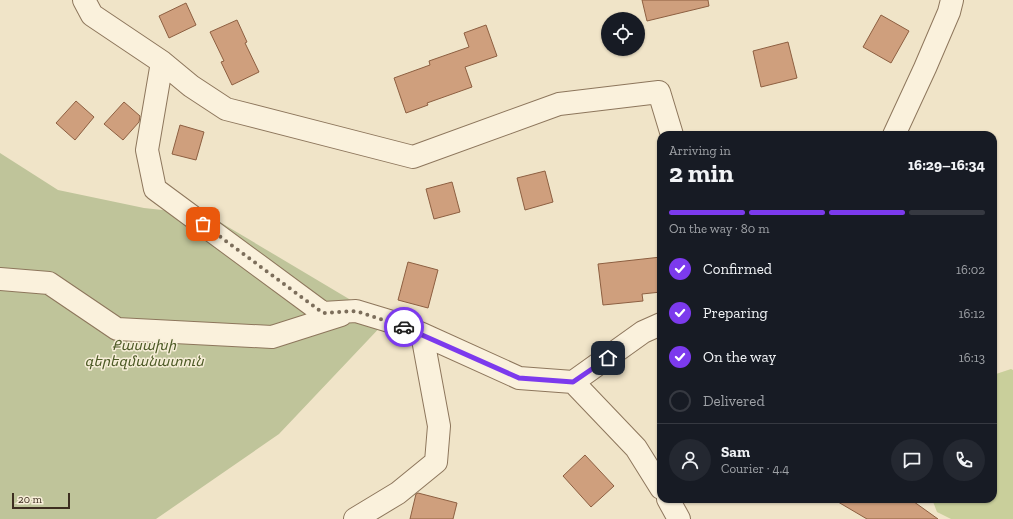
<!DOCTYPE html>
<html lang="en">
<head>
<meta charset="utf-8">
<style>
  body { margin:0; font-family:"Zilla Slab","Noto Sans Armenian",serif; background:#242831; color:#f1f3f6; height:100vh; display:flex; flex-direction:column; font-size:15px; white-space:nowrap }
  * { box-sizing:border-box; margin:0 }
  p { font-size:13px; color:#9ea1a6 }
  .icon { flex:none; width:22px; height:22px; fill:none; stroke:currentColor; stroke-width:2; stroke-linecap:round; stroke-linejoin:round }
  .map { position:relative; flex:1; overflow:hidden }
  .drawer { position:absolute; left:657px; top:131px; width:340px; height:372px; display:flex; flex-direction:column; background:#171b24; border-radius:12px; box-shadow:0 1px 3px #0004 }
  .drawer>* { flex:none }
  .buttons { position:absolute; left:601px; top:12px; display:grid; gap:8px }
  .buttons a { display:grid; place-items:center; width:44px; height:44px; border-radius:50%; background:#171b24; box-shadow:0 1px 3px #0004; font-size:20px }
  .scale { position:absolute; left:12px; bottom:10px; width:58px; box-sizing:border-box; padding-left:4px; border:2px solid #3d2e20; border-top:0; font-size:11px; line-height:14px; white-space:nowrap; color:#3d2e20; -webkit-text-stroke:3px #f7eed8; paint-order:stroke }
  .pin { position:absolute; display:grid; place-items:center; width:34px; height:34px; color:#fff; margin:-17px; border-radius:8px; box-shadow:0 2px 6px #0006 }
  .courier { position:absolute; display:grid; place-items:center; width:40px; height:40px; margin:-20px; border:3px solid #7c3aed; border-radius:50%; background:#fff; color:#222; box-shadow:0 1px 5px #0007 }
  .headline em { font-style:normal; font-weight:800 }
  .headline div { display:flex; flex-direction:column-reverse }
  .headline { display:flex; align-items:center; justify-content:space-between; height:68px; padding:0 12px }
  h1 { font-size:26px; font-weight:800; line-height:30px }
  .bar { display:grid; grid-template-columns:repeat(4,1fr); gap:6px 4px; align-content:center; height:48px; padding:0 12px }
  .bar i { height:5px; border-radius:3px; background:#363941 }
  .bar .current { background:#7c3aed }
  .bar p { grid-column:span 4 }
  .line { display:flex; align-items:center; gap:10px; padding:0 12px; border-top:1px solid #363941 }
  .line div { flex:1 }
  .round { display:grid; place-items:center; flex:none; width:42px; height:42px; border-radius:21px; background:#242831 }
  ol { padding:0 12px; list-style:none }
  li { display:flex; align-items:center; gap:12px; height:44px }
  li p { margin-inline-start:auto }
  li .icon { padding:4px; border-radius:50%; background:#7c3aed; color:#fff; stroke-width:4 }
  li:last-child { color:#9ea1a6 }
  li i { width:22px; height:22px; border:2px solid #363941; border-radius:50% }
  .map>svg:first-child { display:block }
  .green { fill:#c9cf9b }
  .cemetery { fill:#bfc49a }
  .building { fill:#cf9f7d; stroke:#8d5f41 }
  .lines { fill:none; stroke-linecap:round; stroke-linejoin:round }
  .minor-casing { stroke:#8d765c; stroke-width:24 }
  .minor { stroke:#faf1dc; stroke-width:22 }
  .done { stroke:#7c6e5b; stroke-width:4; stroke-dasharray:0 7.2 }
  .route { stroke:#7c3aed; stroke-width:5 }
  .labels { text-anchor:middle; stroke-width:3; stroke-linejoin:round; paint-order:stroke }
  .park-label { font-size:14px; font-style:italic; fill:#4d5a26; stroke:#f7eed8 }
</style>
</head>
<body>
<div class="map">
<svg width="1013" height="519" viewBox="0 0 1013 519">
  <rect width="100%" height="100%" fill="#f0e4c8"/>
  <path class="green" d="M 1011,369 L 1013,370 L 1013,519 L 951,519 L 937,512 L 932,499 L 993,499 L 993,375 Z"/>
  <path class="cemetery" d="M 0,153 L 58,190 L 144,208 L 208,215 L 386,321 L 279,434 L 156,519 L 0,519 Z"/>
  <path class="building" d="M 642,0 L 708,0 L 709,6 L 647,21 Z
    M 186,3 L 196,25 L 169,38 L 159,16 Z
    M 881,15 L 909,31 L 891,63 L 863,47 Z
    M 237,20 L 247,42 L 245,43 L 259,72 L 232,85 L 221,62 L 224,61 L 210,32 Z
    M 486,25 L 497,56 L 465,67 L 472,87 L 427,103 L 428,105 L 406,113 L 394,78 L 430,65 L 429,61 L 469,47 L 464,33 Z
    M 788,42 L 797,78 L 761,87 L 753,51 Z
    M 76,101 L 94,117 L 75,140 L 56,123 Z
    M 124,102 L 140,116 L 139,122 L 123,140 L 104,124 Z
    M 180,125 L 204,132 L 196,160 L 172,154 Z
    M 545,171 L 553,202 L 525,210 L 517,178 Z
    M 452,182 L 460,212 L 434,219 L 426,189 Z
    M 661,257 L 661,292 L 642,294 L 643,301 L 603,305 L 598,264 Z
    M 408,262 L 438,270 L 428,308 L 398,300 Z
    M 585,455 L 614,486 L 591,507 L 563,476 Z
    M 418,493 L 457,503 L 453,519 L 410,519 L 416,494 Z
    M 833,499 L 910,499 L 938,519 L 867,519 Z"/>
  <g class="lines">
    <g class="minor-casing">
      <path id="minor" d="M 84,0 L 92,15 L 162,62 L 191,86 L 226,109 L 413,157 L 559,104 L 659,92 L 672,135
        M 162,62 L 147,150 L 155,189 L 323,313 L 356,311 L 389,321 L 422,334 L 519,378 L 573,382 L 636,448 L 661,488
        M 894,135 L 925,68 L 949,12 L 952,0
        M 0,279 L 49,283 L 117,329 L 272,337 L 341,315
        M 573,382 L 643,332 L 661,324
        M 668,499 L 679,519
        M 355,519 L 398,493 L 436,462 L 439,426 L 422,334"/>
    </g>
    <use href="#minor" class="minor"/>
  </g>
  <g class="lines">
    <path class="done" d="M 203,224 L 323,313 L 356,311 L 404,327"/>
    <path class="route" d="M 404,327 L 519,378 L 573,382 L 608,358"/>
  </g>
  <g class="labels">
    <g class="park-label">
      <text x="144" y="350">Քասախի<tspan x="144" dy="16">գերեզմանատուն</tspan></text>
    </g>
  </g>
</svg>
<div class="buttons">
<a><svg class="icon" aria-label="locate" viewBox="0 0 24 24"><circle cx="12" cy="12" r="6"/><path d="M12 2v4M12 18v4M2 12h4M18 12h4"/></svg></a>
</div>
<div class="scale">20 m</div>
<div class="pin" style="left:203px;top:224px;background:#ea580c"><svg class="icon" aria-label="bag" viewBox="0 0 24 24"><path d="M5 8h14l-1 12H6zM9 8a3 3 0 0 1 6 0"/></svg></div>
<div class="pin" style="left:608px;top:358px;background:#1f2937"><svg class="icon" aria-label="home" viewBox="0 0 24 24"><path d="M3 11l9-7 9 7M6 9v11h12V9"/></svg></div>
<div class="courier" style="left:404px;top:327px"><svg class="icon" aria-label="car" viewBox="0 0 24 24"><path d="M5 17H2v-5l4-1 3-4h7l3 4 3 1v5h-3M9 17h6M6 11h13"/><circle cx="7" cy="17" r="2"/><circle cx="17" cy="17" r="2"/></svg></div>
<section class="drawer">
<div class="headline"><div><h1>2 min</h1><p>Arriving in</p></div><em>16:29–16:34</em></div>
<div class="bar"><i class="current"></i><i class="current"></i><i class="current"></i><i></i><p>On the way · 80 m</p></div>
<ol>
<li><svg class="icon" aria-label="check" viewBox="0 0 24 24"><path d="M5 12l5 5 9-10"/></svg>Confirmed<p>16:02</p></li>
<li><svg class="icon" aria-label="check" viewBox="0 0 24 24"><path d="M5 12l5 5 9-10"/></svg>Preparing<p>16:12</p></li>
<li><svg class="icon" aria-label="check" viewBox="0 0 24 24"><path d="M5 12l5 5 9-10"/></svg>On the way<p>16:13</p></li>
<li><i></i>Delivered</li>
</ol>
<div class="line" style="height:72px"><a class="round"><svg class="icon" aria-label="person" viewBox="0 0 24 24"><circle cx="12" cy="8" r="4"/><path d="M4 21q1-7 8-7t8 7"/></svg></a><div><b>Sam</b><p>Courier · 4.4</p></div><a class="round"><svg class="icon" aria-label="chat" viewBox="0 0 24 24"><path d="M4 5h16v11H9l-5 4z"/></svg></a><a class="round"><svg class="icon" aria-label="phone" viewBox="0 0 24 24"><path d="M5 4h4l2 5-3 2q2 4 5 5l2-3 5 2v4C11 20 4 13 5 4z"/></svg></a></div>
</section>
</div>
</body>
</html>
